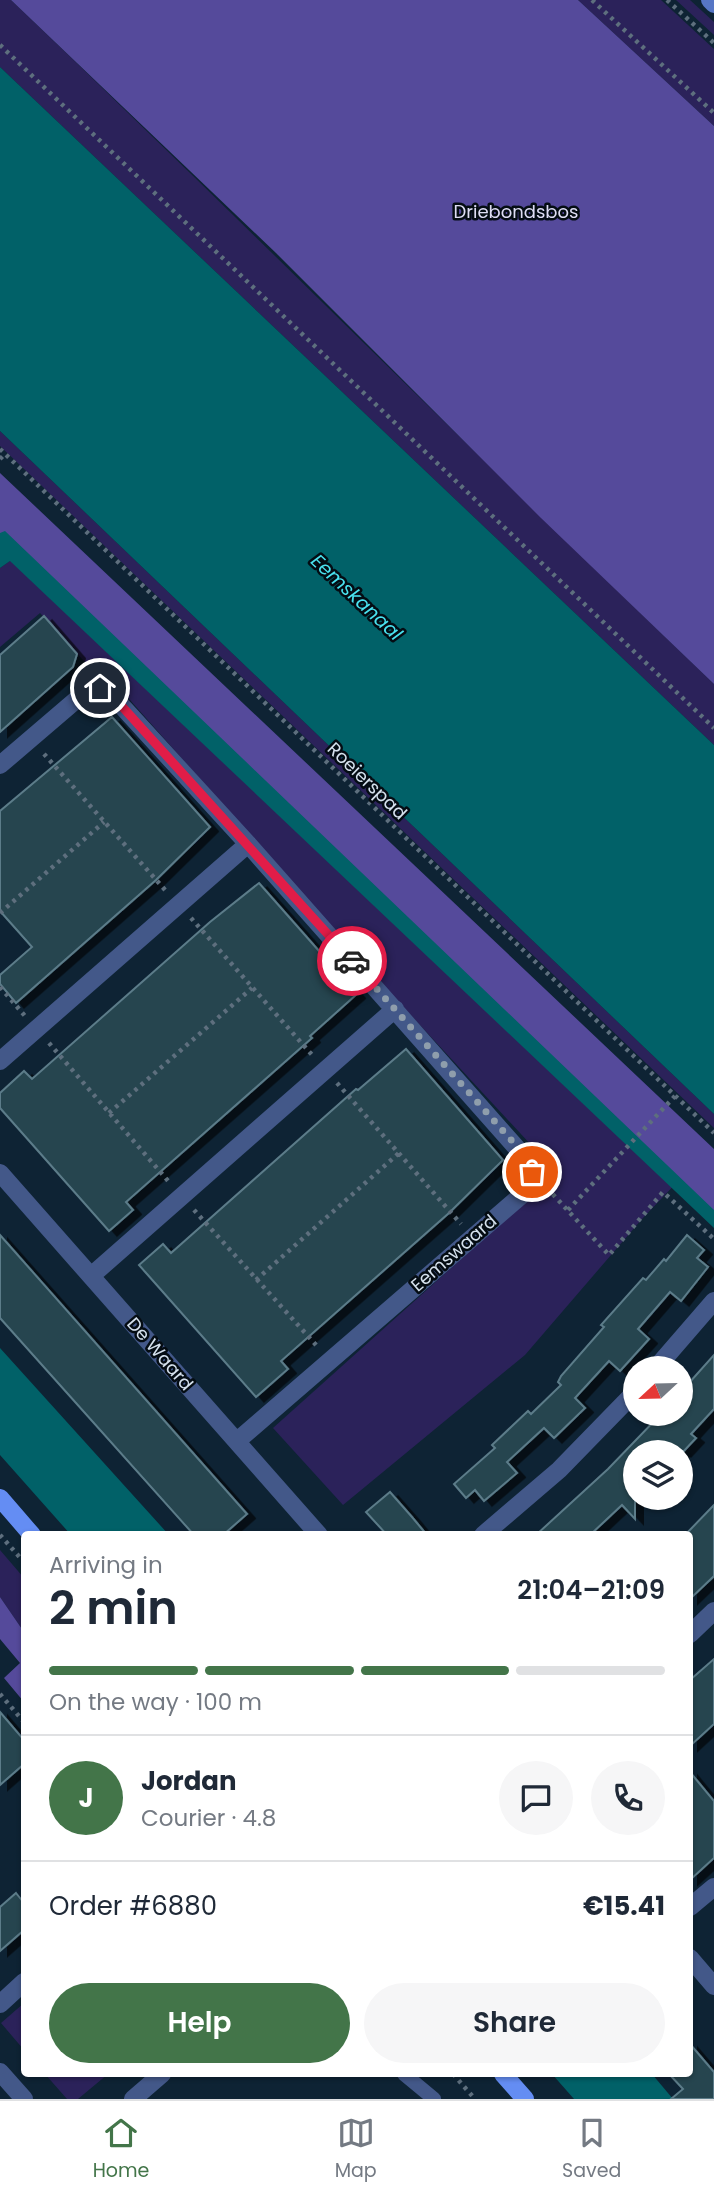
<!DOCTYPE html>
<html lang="en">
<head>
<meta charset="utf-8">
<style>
  body { margin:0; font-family:Poppins,sans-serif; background:#f6f6f7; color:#1f2937; height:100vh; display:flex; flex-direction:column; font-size:26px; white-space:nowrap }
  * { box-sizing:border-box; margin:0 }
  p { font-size:23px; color:#747a83 }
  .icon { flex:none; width:38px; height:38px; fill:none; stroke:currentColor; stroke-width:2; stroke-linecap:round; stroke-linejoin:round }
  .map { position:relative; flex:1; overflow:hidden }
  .side { position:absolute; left:21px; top:1531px; width:672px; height:546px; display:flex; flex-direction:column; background:#fff; border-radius:7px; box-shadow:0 2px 5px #0004 }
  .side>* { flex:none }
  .needle { width:46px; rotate:248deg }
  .fabs { position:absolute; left:623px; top:1356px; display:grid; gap:14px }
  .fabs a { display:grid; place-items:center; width:70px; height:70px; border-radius:50%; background:#fff; box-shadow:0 2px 5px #0004; font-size:35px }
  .pin { position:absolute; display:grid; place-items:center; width:60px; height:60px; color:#fff; margin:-30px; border:4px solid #fff; border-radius:50%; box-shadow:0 2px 7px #0007 }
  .courier { position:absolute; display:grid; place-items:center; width:70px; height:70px; margin:-35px; border:5px solid #e11d48; border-radius:50%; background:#fff; color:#222; box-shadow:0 2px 9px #0007 }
  .head em { font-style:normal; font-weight:600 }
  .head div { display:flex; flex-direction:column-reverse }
  .head { display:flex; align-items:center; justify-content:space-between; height:119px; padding:0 28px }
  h1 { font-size:46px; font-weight:600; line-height:52px }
  .bar { display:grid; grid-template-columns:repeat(4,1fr); gap:10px 7px; align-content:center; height:84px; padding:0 28px }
  .bar i { height:9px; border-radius:5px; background:#e0e1e3 }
  .bar .selected { background:#437549 }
  .bar p { grid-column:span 4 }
  .line { display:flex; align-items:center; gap:18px; padding:0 28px; border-top:2px solid #e0e1e3 }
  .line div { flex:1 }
  .round { display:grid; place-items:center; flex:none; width:74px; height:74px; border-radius:37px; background:#f6f6f7 }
  .action { display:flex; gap:14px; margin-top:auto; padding:14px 28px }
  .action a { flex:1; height:80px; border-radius:42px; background:#437549; color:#fff; font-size:28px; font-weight:600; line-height:80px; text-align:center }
  .action a+a { background:#f6f6f7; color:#1f2937 }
  .dock { display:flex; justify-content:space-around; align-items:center; height:98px; border-top:2px solid #e0e1e3; background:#fff; font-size:19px; color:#747a83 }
  .dock a { display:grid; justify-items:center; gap:4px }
  .dock .selected { color:#437549 }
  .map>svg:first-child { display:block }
  .green { fill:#2b225a }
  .forest { fill:#554a9b }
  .water { fill:#016168 }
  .building { fill:#264550; stroke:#5c7c89; stroke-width:2; filter:url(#shadow) }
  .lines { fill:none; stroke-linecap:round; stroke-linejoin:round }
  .path { stroke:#5e6f7e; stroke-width:4.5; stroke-dasharray:3.5 5; stroke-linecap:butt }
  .lane { stroke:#435889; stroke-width:14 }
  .street { stroke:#435889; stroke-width:18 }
  .secondary { stroke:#5676c5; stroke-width:18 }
  .primary { stroke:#648df3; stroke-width:18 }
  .done { stroke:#8f9eac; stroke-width:7; stroke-dasharray:0 12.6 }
  .route { stroke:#e11d48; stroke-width:9 }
  .labels { text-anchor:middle; stroke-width:5; stroke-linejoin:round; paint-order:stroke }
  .park-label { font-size:18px; fill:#deddf4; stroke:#040c13 }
  .street-label { font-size:18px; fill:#d5e1ed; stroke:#040c13 }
  .water-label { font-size:19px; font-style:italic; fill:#49e2ef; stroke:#040c13 }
</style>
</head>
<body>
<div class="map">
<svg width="714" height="2099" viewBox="0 0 714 2099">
  <defs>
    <filter id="shadow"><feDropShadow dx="8" dy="4.5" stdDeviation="0" flood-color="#0009"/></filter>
  </defs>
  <rect width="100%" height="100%" fill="#0e2334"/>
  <path class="green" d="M 0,0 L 11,0 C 247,226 478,457 714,684 L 714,745 L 0,67 Z
    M 578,0 L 661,0 L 714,49 L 714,126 Z
    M 676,0 L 690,0 L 714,22 L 714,35 Z
    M 0,431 L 714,1114 L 714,1128 L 0,446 Z
    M 21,553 L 681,1178 L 642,1219 L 525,1355 L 343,1505 L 273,1428 L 557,1173 L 381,983 L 99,665 L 93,671 L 40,613 L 0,647 L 0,568 Z
    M 0,1550 L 24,1578 L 24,1632 L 0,1597 Z
    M 24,2003 L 24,2050 L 1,2023 Z
    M 45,2074 L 108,2074 L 78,2099 L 67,2099 Z"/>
  <path class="forest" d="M 11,0 L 578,0 L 714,126 L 714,684 L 541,518 L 276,253 Z
    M 0,473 L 714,1149 L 714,1211 L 0,537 Z
    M 0,1597 L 24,1632 L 24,1702 L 4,1678 L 20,1663 L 0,1639 Z"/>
  <path class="water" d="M 0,67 L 714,745 L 714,1114 L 0,431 Z
    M 5,531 L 714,1210 L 714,1228 L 10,561 L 0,568 L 0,533 Z
    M 0,1348 L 169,1535 L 71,1535 L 0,1455 Z
    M 552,2074 L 652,2074 L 673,2099 L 574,2099 Z"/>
  <path class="building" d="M 44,616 L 77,654 L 73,667 L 0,732 L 0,655 Z
    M 112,717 L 210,827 L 156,880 L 16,1003 L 0,984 L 0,975 L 32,947 L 0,911 L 0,811 Z
    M 259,883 L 357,994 L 310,1036 L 312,1038 L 126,1202 L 133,1210 L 109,1231 L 0,1108 L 0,1093 L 24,1071 L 32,1079 L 210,922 Z
    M 406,1049 L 503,1160 L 449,1213 L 281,1361 L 288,1369 L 256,1397 L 139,1265 L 163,1244 L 171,1253 L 356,1089 L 358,1090 Z
    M 0,1235 L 247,1514 L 223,1535 L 194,1535 L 0,1318 Z
    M 687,1235 L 704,1250 L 697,1258 L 708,1267 L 681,1301 L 670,1292 L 638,1329 L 649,1339 L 620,1371 L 609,1361 L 575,1398 L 585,1408 L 554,1438 L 544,1428 L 507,1462 L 517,1473 L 484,1501 L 475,1490 L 466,1498 L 454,1484 L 495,1448 L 492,1445 L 528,1411 L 531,1414 L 561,1385 L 558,1382 L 561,1376 L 604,1327 L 601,1325 L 643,1278 L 646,1280 L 664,1259 L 666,1261 Z
    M 714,1355 L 714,1409 L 691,1434 L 696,1438 L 683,1452 L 635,1452 L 635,1519 L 622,1505 L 590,1535 L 536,1535 L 608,1469 L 661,1414 L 681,1414 L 681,1392 Z
    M 390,1492 L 412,1517 L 427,1535 L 387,1535 L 366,1512 Z
    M 714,1505 L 714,1576 L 690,1599 L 690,1535 L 685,1535 Z
    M 714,1659 L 714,1724 L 690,1746 L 690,1680 Z
    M 0,1712 L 24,1740 L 24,1764 L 0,1785 Z
    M 690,1772 L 714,1801 L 714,1858 L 690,1880 Z
    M 16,1893 L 24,1903 L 24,1930 L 0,1951 L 0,1907 Z
    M 690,2044 L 714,2072 L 714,2099 L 671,2099 L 683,2089 L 669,2074 L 690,2074 Z"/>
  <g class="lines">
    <path class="path" d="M 592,0 L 714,113
      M 667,0 L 714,43
      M 0,45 L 714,728
      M 0,449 L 714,1133
      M 0,459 L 5,454
      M 44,754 L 166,891
      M 0,913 L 104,822
      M 191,918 L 313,1056
      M 0,987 L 25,1016
      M 49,1043 L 169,1182
      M 337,1083 L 461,1224
      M 109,1113 L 252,988
      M 547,1188 L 609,1255 L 663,1192 L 714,1239
      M 194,1210 L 317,1346
      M 568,1210 L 675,1096
      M 256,1280 L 399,1153
      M 0,1535 L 24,1562
      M 0,1694 L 24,1722
      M 453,2074 L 475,2099"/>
    <path class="lane" d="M 404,2074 L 434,2099"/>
    <path class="street" d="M 0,765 L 83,694 L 100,688 L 109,692 L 248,844 L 529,1162 C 533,1176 531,1182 523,1194 L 237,1441
      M 0,1061 L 248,844
      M 0,1173 L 319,1535
      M 91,1276 L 395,1009
      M 656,1368 L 714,1301
      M 483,1535 L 559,1470 L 635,1392
      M 690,1634 L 714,1611
      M 690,1907 L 714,1887
      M 690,1958 L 714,1986
      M 0,2004 L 24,1982
      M 0,2072 L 24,2099
      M 133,2099 L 162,2074"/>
    <path class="secondary" d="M 710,0 L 714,4"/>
    <path class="primary" d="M 0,1498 L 32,1535
      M 503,2074 L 525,2099"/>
  </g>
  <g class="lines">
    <path class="done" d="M 352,961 L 521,1151 L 532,1172"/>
    <path class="route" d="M 100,688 L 109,692 L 352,961"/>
  </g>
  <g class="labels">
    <g class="park-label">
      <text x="516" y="218">Driebondsbos</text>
    </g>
    <g class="street-label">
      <text transform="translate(367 781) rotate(44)" y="6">Roeierspad</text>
      <text transform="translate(454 1253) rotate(-41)" y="6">Eemswaard</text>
      <text transform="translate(160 1354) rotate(49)" y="6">De Waard</text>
    </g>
    <g class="water-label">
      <text transform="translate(357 597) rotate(43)" y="7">Eemskanaal</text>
    </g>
  </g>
</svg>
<div class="fabs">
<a><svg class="needle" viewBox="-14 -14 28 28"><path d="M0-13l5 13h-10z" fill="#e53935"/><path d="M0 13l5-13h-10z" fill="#747a83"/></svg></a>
<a><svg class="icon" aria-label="layers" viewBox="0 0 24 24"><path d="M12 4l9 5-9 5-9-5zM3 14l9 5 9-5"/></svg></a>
</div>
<div class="pin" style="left:532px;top:1172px;background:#ea580c"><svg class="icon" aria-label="bag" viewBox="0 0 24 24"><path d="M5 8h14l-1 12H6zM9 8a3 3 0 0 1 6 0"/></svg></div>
<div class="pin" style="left:100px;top:688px;background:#1f2937"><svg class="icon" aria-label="home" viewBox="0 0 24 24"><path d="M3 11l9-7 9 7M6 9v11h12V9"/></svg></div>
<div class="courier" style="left:352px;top:961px"><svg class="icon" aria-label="car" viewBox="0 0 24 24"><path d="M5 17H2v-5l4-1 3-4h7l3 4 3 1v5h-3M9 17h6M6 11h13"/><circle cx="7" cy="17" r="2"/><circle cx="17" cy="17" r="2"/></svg></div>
<section class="side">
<div class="head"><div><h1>2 min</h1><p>Arriving in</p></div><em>21:04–21:09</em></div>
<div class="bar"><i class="selected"></i><i class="selected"></i><i class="selected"></i><i></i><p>On the way · 100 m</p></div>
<div class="line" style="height:126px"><b class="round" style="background:#437549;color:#fff">J</b><div><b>Jordan</b><p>Courier · 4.8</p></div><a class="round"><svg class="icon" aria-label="chat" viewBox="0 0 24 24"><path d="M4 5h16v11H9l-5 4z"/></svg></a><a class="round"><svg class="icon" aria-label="phone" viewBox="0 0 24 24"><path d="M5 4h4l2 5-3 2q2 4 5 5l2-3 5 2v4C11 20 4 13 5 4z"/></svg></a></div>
<div class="line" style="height:91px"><div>Order #6880</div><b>€15.41</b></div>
<div class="action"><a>Help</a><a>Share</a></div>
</section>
</div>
<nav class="dock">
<a class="selected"><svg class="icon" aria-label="home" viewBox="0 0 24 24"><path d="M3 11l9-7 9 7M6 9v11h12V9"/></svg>Home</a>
<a><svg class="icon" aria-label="map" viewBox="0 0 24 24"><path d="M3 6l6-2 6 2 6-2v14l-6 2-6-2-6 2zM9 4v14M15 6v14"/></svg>Map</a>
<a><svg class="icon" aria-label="saved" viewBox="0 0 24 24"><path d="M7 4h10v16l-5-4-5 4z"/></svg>Saved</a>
</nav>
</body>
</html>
